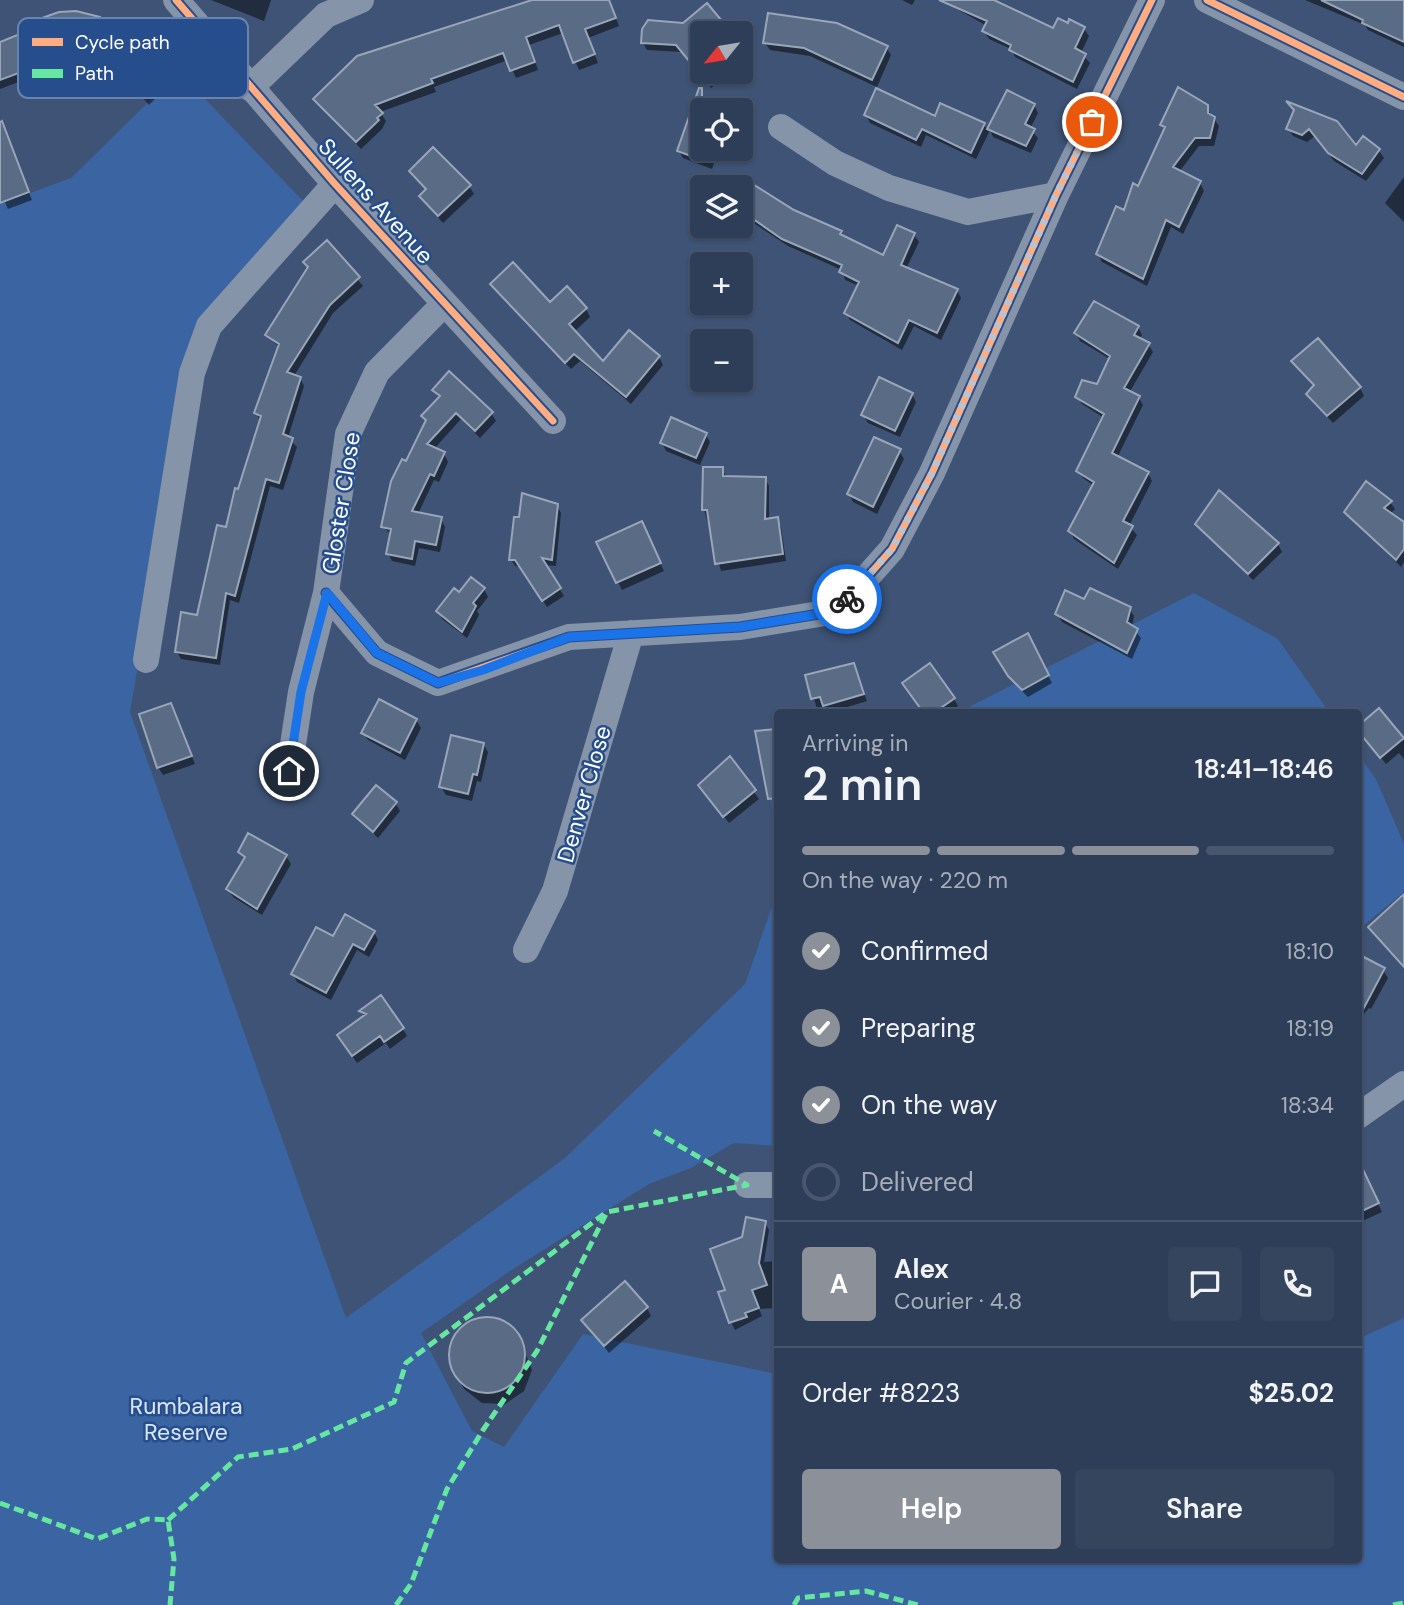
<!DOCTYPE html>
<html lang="en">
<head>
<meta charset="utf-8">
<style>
  body { margin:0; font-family:"DM Sans",sans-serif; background:#36455e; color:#f1f3f6; height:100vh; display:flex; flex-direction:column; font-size:26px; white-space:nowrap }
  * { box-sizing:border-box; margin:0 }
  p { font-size:23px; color:#a7aeba }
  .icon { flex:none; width:38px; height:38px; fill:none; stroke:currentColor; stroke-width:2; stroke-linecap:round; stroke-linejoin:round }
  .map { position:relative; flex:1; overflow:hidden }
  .details { position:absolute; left:774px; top:709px; width:588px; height:854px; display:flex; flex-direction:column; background:#2e3e58; border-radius:7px; box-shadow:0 2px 5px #0004,0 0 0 2px #49576e }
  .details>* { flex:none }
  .needle { width:46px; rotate:240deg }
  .tools { position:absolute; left:690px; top:21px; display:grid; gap:14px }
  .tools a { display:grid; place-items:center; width:63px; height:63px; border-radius:7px; background:#2e3e58; box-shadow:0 2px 5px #0004,0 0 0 2px #49576e; font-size:35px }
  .pin { position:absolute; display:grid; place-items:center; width:60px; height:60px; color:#fff; margin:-30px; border:4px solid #fff; border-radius:50%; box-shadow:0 2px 7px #0007 }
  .courier { position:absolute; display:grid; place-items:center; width:70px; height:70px; margin:-35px; border:5px solid #1a73e8; border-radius:50%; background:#fff; color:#222; box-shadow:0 2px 9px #0007 }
  .overview em { font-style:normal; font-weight:600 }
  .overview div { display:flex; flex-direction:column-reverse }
  .overview { display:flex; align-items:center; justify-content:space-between; height:119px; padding:0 28px }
  h1 { font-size:46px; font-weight:600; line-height:52px }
  .bar { display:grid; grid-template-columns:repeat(4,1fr); gap:10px 7px; align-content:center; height:84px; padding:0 28px }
  .bar i { height:9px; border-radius:5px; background:#49576e }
  .bar .on { background:#8c9099 }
  .bar p { grid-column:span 4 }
  .line { display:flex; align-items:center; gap:18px; padding:0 28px; border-top:2px solid #49576e }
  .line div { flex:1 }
  .round { display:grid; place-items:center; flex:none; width:74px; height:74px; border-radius:7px; background:#36455e }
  ol { padding:0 28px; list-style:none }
  li { display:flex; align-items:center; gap:21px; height:77px }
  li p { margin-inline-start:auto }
  li .icon { padding:7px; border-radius:50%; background:#8c9099; color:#fff; stroke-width:4 }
  li:last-child { color:#a7aeba }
  li i { width:38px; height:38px; border:4px solid #49576e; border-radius:50% }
  .cta { display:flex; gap:14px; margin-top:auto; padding:14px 28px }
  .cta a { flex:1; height:80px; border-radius:7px; background:#8c9099; color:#fff; font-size:28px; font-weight:600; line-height:80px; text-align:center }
  .cta a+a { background:#36455e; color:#f1f3f6 }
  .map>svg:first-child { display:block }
  .green { fill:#3b64a2 }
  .shadow { fill:#0007; fill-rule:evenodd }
  .building { fill:#5a6b85; stroke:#99a5b8; stroke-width:2 }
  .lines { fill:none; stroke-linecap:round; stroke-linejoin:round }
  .minor { stroke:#8594a9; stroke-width:26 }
  .quiet { stroke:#66e7a1; stroke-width:5; stroke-dasharray:10 5; stroke-linecap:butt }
  .cycleway-casing { stroke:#274e8c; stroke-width:11 }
  .cycleway { stroke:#ffac80; stroke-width:7 }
  .done { stroke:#bbc3cf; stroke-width:7; stroke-dasharray:0 12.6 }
  .route { stroke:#1a73e8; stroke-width:9 }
  .labels { text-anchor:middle; stroke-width:5; stroke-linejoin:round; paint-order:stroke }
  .street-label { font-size:23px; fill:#fff; stroke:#274e8c }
  .park-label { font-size:23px; fill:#dae6f8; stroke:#274e8c }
  .key { fill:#274e8c; stroke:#6883ae; stroke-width:2 }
  .key-label { font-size:19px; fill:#fff }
</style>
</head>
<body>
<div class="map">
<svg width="1404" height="1605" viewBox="0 0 1404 1605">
  <rect width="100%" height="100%" fill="#3e5375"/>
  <path class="green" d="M 179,72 L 308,206 L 196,332 L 130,712 L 346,1318 L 565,1158 L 745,984 L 777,892 L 777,1146 L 734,1143 L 691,1168 L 649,1184 L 510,1271 L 421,1333 L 472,1431 L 504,1447 L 583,1334 L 777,1374 L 777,1559 L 1358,1559 L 1358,1339 L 1404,1318 L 1404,1605 L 0,1605 L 0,204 L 71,178 Z
    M 1194,593 L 1278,639 L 1329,712 L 959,712 Z
    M 1358,754 L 1376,779 L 1404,844 L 1404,892 L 1358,930 Z
    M 777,795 L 777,868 L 771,800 Z"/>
  <path class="shadow" d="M 211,0 L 271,0 L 264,21 Z
    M 537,0 L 609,0 L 619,26 L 588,38 L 598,63 L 579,70 L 563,33 L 529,45 L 538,70 L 516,78 L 508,60 L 434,87 L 436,92 L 380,112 L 386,121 L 382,129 L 361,149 L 315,99 Z
    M 902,0 L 915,0 L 912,5 Z
    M 941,0 L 993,0 L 1054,30 L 1084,29 L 1089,36 L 1081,53 L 1090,63 L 1077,89 L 1015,57 L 1011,49 L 989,39 L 984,31 L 987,26 Z
    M 1305,0 L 1404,0 L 1404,47 L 1368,30 L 1365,25 Z
    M 707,5 L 729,33 L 700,33 L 702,72 L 730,72 L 711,88 L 682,52 L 647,50 L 643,43 L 684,24 Z
    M 98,19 L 103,26 L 94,62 L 85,60 L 58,70 L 61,75 L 46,80 L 42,73 L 0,89 L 0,43 Z
    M 125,36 L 169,85 L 149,105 L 105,55 Z
    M 765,43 L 886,47 L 891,55 L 877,87 L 810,56 L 770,50 Z
    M 1007,92 L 1034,105 L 1038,113 L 1030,129 L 1038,138 L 1031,153 L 993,137 L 990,130 L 976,159 L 926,135 L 921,147 L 870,123 L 866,115 L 936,118 L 984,124 L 988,131 Z
    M 1206,107 L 1219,126 L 1214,146 L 1199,146 L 1179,172 L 1200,183 L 1204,191 L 1183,234 L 1171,227 L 1147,286 L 1102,262 L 1098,254 L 1138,188 L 1165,130 L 1162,124 Z
    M 1295,111 L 1356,148 L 1363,139 L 1379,151 L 1384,158 L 1366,181 L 1334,161 L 1315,136 L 1307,142 L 1293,136 L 1288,128 Z
    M 0,142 L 11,147 L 32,200 L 8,209 L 0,191 Z
    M 719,149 L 712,169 L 683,158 L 679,151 Z
    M 411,171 L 469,186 L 474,194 L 443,223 L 426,204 L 421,196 L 427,191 Z
    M 1404,177 L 1404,222 L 1385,203 Z
    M 744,180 L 794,211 L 840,232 L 844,238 L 883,258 L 897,227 L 914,235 L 919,242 L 906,269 L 957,290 L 961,298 L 941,340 L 914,326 L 902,350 L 850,320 L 846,313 L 859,286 L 845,280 L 842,270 L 788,246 L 740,214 L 740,187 Z
    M 327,243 L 363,286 L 333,313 L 294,376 L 300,378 L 304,386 L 288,438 L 297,447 L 283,490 L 270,486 L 239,603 L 230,600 L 220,665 L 181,659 L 177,652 L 199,617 L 261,422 L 256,413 L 280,348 L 267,335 L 309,269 L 305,262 Z
    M 492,284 L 550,304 L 586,309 L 590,317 L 574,332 L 603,364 L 659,357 L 663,365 L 631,404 L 580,361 L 571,369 Z
    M 1138,327 L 1142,335 L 1139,340 L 1148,344 L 1153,352 L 1129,393 L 1139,398 L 1143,405 L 1117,458 L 1148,473 L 1152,481 L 1129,526 L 1137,535 L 1118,569 L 1074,539 L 1070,531 L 1094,486 L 1083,478 L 1078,471 L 1104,418 L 1082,404 L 1077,396 L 1098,386 L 1110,359 L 1080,341 L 1076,333 ZM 1082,472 L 1102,486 L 1101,488 L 1082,476 Z
    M 1293,361 L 1360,388 L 1364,396 L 1333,423 L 1313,402 L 1308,394 L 1315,386 Z
    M 434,390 L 491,413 L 496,421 L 480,438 L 461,419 L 434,449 L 444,454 L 448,462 L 439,482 L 434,480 L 418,514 L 441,519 L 445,527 L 440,552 L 419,548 L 415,566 L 392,561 L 388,553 L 392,535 L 383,527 L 427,422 L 423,417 L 439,398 Z
    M 912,394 L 916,402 L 900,437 L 868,423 L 863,415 Z
    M 705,434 L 710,442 L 700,465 L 666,451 L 662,443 Z
    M 899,451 L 904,459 L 877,514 L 853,502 L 849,494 Z
    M 722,469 L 727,478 L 765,478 L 769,486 L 769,520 L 777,519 L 781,527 L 786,561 L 721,571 L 704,509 Z
    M 1390,502 L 1395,509 L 1390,514 L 1404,524 L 1404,562 L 1401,567 L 1346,512 Z
    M 557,506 L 561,513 L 556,566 L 544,565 L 564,596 L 547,607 L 521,567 L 515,566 L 511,559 Z
    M 1197,524 L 1278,544 L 1282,552 L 1253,580 Z
    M 645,531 L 664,571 L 622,590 L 599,543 Z
    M 484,589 L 488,597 L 477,611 L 479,615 L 467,638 L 442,619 L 438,611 L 460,594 Z
    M 1085,601 L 1129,608 L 1134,616 L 1132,627 L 1141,638 L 1132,659 L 1062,622 L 1057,614 Z
    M 1031,643 L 1052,683 L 1028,697 L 1015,684 L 995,652 Z
    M 853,665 L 867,701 L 831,712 L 818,712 L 807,676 Z
    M 909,691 L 954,699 L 958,706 L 950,712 L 924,712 Z
    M 171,705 L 195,764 L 163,775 L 158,767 Z
    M 1379,711 L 1404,740 L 1404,759 L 1399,753 L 1386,764 L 1358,729 Z
    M 416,720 L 421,728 L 405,760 L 368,740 L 363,733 Z
    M 483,744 L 488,752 L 481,782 L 477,781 L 472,801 L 446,795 L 441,787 Z
    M 730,759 L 759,799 L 729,823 L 705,793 Z
    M 396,804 L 400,811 L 378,838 L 354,814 Z
    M 240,851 L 286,856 L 291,864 L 262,915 L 233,897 L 228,889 L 245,860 Z
    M 1404,897 L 1404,968 L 1370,928 Z
    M 374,932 L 378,940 L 369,957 L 357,950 L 331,1000 L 297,982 L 293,974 L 333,939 Z
    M 1358,956 L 1383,970 L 1388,978 L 1371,1009 L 1369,1008 L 1358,1021 Z
    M 361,1011 L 403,1029 L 407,1036 L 390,1049 L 386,1043 L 357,1063 L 343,1043 L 365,1017 Z
    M 1358,1172 L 1366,1178 L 1382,1212 L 1358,1223 Z
    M 765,1223 L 769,1230 L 764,1262 L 777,1261 L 777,1308 L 759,1309 L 762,1316 L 735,1330 L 731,1322 L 727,1291 L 744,1238 Z
    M 647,1308 L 651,1316 L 609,1353 L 583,1320 Z
    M 497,1320 L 518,1335 L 532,1370 L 524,1391 L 505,1404 L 482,1403 L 464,1389 L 457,1376 L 452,1364 L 454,1339 L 472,1322 Z"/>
  <path class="building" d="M 532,0 L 609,0 L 616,18 L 585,29 L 595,54 L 573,63 L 559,25 L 526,37 L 535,62 L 510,71 L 503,53 L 431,79 L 433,83 L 375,105 L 383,113 L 377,118 L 379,120 L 356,142 L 313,99 L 357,56 Z
    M 939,0 L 994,0 L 1053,28 L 1058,18 L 1068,23 L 1069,19 L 1085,27 L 1075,48 L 1086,54 L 1073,82 L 1009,50 L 1011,45 L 982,31 L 987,21 Z
    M 1321,0 L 1404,0 L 1404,42 L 1362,23 L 1363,20 Z
    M 707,3 L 732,33 L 702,33 L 702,77 L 676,45 L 641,43 L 642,29 L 648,20 L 683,23 Z
    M 76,11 L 100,17 L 90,55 L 80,53 L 56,62 L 58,67 L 39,73 L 37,66 L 0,80 L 0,42 L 25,32 L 22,25 L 59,12 Z
    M 768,13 L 837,23 L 888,46 L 872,80 L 804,48 L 763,43 Z
    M 1178,87 L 1208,105 L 1208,113 L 1215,117 L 1210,138 L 1195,138 L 1173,167 L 1201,181 L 1179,227 L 1166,220 L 1143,279 L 1096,254 L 1116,206 L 1124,210 L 1133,183 L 1138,186 L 1165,127 L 1160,125 Z
    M 699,88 L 702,88 L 702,160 L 677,151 Z
    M 876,88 L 935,116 L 940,103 L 985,123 L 971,153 L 922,129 L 916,140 L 864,115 Z
    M 1007,90 L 1035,104 L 1025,124 L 1035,129 L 1026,146 L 987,129 Z
    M 1286,101 L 1337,121 L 1356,145 L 1363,136 L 1380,149 L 1362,174 L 1328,153 L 1309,129 L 1302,135 L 1286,129 L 1294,110 Z
    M 2,121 L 29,192 L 0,203 L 0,122 Z
    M 433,147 L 471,185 L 438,216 L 419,196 L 426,189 L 409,171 Z
    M 740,176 L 794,210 L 842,231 L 840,234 L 883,255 L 897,225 L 915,233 L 901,265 L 958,289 L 937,333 L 909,320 L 898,343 L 844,313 L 859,282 L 839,272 L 842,265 L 782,239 L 740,210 Z
    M 327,240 L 360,277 L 330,305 L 287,372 L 301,377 L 283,434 L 293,438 L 279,483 L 266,479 L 235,596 L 226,593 L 216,658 L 175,652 L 181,612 L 197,615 L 217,525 L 226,527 L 235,488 L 238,489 L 261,416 L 254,413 L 279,344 L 265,335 L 308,267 L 303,262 Z
    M 513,262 L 550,302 L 567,286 L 587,308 L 569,324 L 603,361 L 629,330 L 660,356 L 626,397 L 574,354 L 565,363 L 490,284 Z
    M 1094,301 L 1139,326 L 1134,335 L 1150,343 L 1124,388 L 1140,396 L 1112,453 L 1149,472 L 1123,521 L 1133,526 L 1114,563 L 1068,531 L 1094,482 L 1076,471 L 1104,414 L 1075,397 L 1082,380 L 1097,384 L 1110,356 L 1074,333 Z
    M 1318,338 L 1361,387 L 1327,416 L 1306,394 L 1314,385 L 1291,361 Z
    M 449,371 L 493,412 L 475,431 L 456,413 L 427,444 L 445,452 L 434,476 L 430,474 L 412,511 L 442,517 L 436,545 L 415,541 L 412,559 L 386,554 L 391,529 L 381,527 L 391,481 L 402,459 L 406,461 L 426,420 L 421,416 L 440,396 L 432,390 Z
    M 879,377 L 913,393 L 895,431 L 861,415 Z
    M 671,417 L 707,433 L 696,458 L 660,443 Z
    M 874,437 L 901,449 L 873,507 L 847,494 Z
    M 703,467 L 723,467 L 723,476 L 766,477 L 765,519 L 778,517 L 783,554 L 715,564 L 707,510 L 702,510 Z
    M 1366,481 L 1392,501 L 1384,508 L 1404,522 L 1404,549 L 1396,560 L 1344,512 Z
    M 1219,490 L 1279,543 L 1248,574 L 1195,524 Z
    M 522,493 L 558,504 L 552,560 L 542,558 L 561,588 L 542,601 L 515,560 L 509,560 L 514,517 L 519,517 Z
    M 642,521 L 661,563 L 616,583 L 596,542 Z
    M 471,577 L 485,588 L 473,603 L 476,606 L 462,632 L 436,611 L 454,588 L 459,592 Z
    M 1090,588 L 1131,607 L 1127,622 L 1138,629 L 1127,653 L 1055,614 L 1065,590 L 1084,599 Z
    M 1028,633 L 1049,675 L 1022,690 L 1008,676 L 993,652 Z
    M 854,663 L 864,694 L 823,706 L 820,697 L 811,699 L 805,675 Z
    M 930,663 L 955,698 L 935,712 L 923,712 L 902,683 Z
    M 379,699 L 417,719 L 400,753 L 361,733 Z
    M 171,703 L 192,756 L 157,768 L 139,714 Z
    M 1379,708 L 1404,738 L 1380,758 L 1358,731 L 1358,726 Z
    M 777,729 L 777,798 L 768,799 L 755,731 Z
    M 451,735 L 484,743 L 477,775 L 473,774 L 468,794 L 439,787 Z
    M 730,756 L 756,790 L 723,817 L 698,785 Z
    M 376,785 L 397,802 L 373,832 L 352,814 Z
    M 248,833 L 287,855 L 257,909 L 226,889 L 245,857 L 238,852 Z
    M 1404,894 L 1404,967 L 1368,927 Z
    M 345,914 L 375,931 L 364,950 L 353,944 L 326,993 L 291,974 L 316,927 L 333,936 Z
    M 1358,954 L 1385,968 L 1358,1019 Z
    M 381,995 L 404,1028 L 384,1042 L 380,1036 L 352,1056 L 337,1035 L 366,1014 L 359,1011 Z
    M 1358,1159 L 1379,1203 L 1358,1213 Z
    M 746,1217 L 766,1221 L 759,1263 L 767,1285 L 752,1290 L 759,1308 L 745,1313 L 747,1317 L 729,1323 L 718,1292 L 725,1290 L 710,1249 L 742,1237 Z
    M 625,1281 L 648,1307 L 604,1346 L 581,1320 Z
    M449 1355a38 38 0 1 1 76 0a38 38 0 1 1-76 0Z"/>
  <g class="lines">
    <path class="minor" d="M 176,0 L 335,184 L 553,421
      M 1207,0 L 1404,97
      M 250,88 L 326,15 L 361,0
      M 781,127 L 835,163 L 889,188 L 968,212 L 1056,195
      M 326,593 L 377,653 L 438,683 L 569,637 L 740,627 L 837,611 L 892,549 L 932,473 L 1056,195 L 1152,0
      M 146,660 L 192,373 L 209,326 L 335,184
      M 289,771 L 301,692 L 326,593 L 348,434 L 377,372 L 443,305
      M 526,950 L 555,891 L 631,633
      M 1358,1116 L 1404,1084
      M 747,1185 L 777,1185"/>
    <path class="quiet" d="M 0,1503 L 97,1539 L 147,1519 L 168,1520 L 174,1559 L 170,1605
      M 168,1520 L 238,1457 L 292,1449 L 394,1402 L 406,1363 L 604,1214
      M 396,1605 L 411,1584 L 447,1489 L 483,1430 L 537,1351 L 607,1212 L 747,1185 L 654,1131
      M 794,1605 L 798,1598 L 866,1591 L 918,1605
      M 1393,1605 L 1404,1603"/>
    <g class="cycleway-casing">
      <path id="cycleway" d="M 176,0 L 335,184 L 553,421
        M 1207,0 L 1404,97
        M 326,593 L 377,653 L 438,683 L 569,637 L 740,627 L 837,611 L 892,549 L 932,473 L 1056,195 L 1152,0"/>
    </g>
    <use href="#cycleway" class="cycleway"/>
  </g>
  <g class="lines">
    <path class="done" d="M 847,599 L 892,549 L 932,473 L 1056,195 L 1092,122"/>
    <path class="route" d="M 289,771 L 301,692 L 327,593 L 377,653 L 438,683 L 483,670 L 569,637 L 740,627 L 837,611 L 847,599"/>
  </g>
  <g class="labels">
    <g class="street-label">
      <text transform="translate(376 201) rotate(48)" y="8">Sullens Avenue</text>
      <text transform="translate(341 503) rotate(-81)" y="8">Gloster Close</text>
      <text transform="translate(584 794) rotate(-74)" y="8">Denver Close</text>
    </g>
    <g class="park-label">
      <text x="186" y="1414">Rumbalara<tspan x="186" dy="26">Reserve</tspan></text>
    </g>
  </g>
  <rect x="18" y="18" width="230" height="80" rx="10" class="key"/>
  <rect x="32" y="38" width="31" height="8" fill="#ffac80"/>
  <rect x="32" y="69" width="31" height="9" fill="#66e7a1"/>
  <g class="key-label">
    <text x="75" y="49">Cycle path</text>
    <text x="75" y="80">Path</text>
  </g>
</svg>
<div class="tools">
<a><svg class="needle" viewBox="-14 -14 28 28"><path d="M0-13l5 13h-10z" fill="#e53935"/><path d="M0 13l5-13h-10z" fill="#a7aeba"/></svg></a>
<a><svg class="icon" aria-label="locate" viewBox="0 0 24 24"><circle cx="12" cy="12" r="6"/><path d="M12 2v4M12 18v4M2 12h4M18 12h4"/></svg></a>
<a><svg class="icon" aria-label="layers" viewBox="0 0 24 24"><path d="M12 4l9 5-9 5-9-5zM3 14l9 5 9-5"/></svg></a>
<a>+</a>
<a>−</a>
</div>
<div class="pin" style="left:1092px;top:122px;background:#ea580c"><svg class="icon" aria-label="bag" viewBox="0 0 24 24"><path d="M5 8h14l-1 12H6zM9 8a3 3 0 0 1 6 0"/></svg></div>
<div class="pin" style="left:289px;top:771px;background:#1f2937"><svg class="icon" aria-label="home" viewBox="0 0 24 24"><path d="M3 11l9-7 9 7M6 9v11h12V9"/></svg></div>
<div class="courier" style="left:847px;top:599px"><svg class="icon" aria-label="bike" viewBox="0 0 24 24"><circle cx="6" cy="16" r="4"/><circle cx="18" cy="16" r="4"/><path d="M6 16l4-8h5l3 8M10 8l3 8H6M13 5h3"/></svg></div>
<section class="details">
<div class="overview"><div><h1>2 min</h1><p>Arriving in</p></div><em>18:41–18:46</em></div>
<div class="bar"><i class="on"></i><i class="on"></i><i class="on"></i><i></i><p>On the way · 220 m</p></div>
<ol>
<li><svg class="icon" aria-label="check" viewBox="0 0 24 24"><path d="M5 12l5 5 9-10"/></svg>Confirmed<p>18:10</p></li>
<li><svg class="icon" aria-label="check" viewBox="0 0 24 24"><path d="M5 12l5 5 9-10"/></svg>Preparing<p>18:19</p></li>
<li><svg class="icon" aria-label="check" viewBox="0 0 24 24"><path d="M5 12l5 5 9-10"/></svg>On the way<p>18:34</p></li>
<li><i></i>Delivered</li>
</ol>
<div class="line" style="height:126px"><b class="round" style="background:#8c9099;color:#fff">A</b><div><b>Alex</b><p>Courier · 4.8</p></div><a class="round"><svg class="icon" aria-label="chat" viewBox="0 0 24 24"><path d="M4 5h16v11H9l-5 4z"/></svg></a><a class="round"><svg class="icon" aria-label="phone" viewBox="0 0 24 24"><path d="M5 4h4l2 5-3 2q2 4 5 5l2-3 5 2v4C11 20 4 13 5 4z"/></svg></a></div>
<div class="line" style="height:91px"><div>Order #8223</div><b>$25.02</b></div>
<div class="cta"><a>Help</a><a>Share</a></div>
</section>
</div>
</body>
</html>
